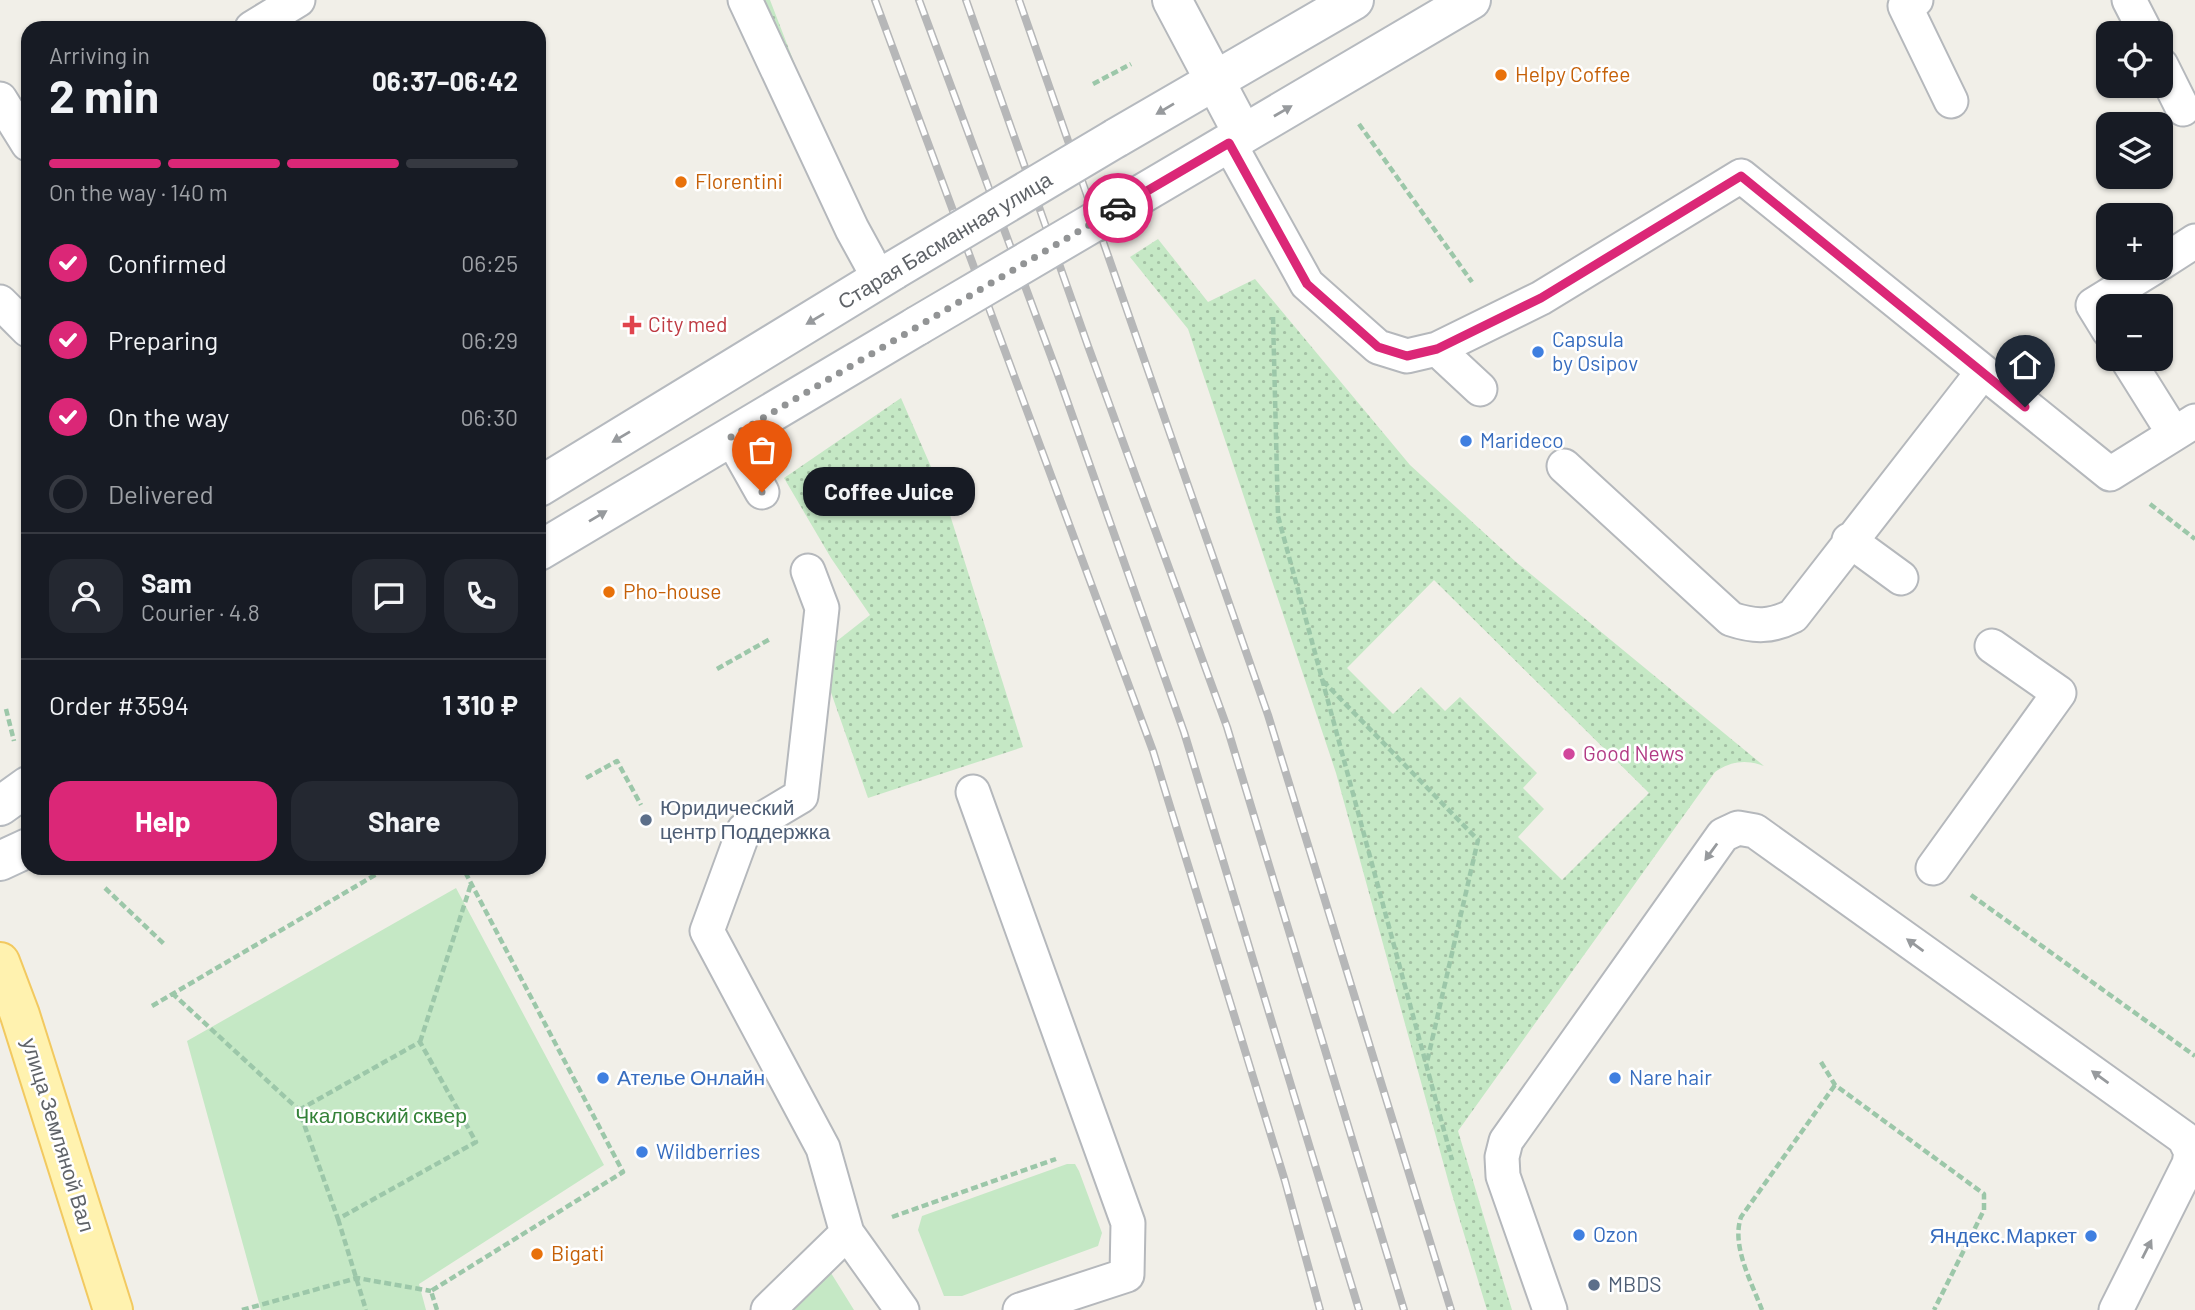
<!DOCTYPE html>
<html lang="en">
<head>
<meta charset="utf-8">
<style>
  body { margin:0; font-family:Barlow,sans-serif; background:#242831; color:#f1f3f6; height:100vh; display:flex; flex-direction:column; font-size:26px; white-space:nowrap }
  * { box-sizing:border-box; margin:0 }
  p { font-size:23px; color:#9ea1a6 }
  .icon { flex:none; width:38px; height:38px; fill:none; stroke:currentColor; stroke-width:2; stroke-linecap:round; stroke-linejoin:round }
  .map { position:relative; flex:1; overflow:hidden }
  .panel { position:absolute; left:21px; top:21px; width:525px; height:854px; display:flex; flex-direction:column; background:#171b24; border-radius:21px; box-shadow:0 2px 5px #0004 }
  .panel>* { flex:none }
  .fabs { position:absolute; left:2096px; top:21px; display:grid; gap:14px }
  .fabs a { display:grid; place-items:center; width:77px; height:77px; border-radius:14px; background:#171b24; box-shadow:0 2px 5px #0004; font-size:35px }
  .pin { position:absolute; display:grid; place-items:center; width:60px; height:60px; color:#fff; margin:-72px -30px; border-radius:50% 50% 50% 0; rotate:-45deg; box-shadow:0 0 7px #0007 }
  .pin .icon { rotate:45deg }
  .courier { position:absolute; display:grid; place-items:center; width:70px; height:70px; margin:-35px; border:5px solid #db2777; border-radius:50%; background:#fff; color:#222; box-shadow:0 2px 9px #0007 }
  .bubble { position:absolute; height:49px; border-radius:21px; background:#171b24; box-shadow:0 2px 5px #0004; font-size:23px; font-weight:700; line-height:49px; text-align:center }
  .headline em { font-style:normal; font-weight:700 }
  .headline div { display:flex; flex-direction:column-reverse }
  .headline { display:flex; align-items:center; justify-content:space-between; height:119px; padding:0 28px }
  h1 { font-size:46px; font-weight:700; line-height:52px }
  .bar { display:grid; grid-template-columns:repeat(4,1fr); gap:10px 7px; align-content:center; height:84px; padding:0 28px }
  .bar i { height:9px; border-radius:5px; background:#363941 }
  .bar .active { background:#db2777 }
  .bar p { grid-column:span 4 }
  .line { display:flex; align-items:center; gap:18px; padding:0 28px; border-top:2px solid #363941 }
  .line div { flex:1 }
  .round { display:grid; place-items:center; flex:none; width:74px; height:74px; border-radius:21px; background:#242831 }
  ol { padding:0 28px; list-style:none }
  li { display:flex; align-items:center; gap:21px; height:77px }
  li p { margin-inline-start:auto }
  li .icon { padding:7px; border-radius:50%; background:#db2777; color:#fff; stroke-width:4 }
  li:last-child { color:#9ea1a6 }
  li i { width:38px; height:38px; border:4px solid #363941; border-radius:50% }
  .primary-button { display:flex; gap:14px; margin-top:auto; padding:14px 28px }
  .primary-button a { flex:1; height:80px; border-radius:21px; background:#db2777; color:#fff; font-size:28px; font-weight:700; line-height:80px; text-align:center }
  .primary-button a+a { background:#242831; color:#f1f3f6 }
  .map>svg:first-child { display:block }
  .grass { fill:url(#grass-dots); fill-rule:evenodd }
  .park { fill:#c5e8c5 }
  .lines { fill:none; stroke-linecap:round; stroke-linejoin:round }
  .lane-casing { stroke:#b5b8bc; stroke-width:37 }
  .street-casing { stroke:#b5b8bc; stroke-width:42 }
  .secondary-casing { stroke:#b6babf; stroke-width:42 }
  .primary-casing { stroke:#f2c960; stroke-width:42 }
  .path { stroke:#9cc7a9; stroke-width:4.5; stroke-dasharray:7 3.5; stroke-linecap:butt }
  .lane { stroke:#fff; stroke-width:33 }
  .street { stroke:#fff; stroke-width:38 }
  .secondary { stroke:#fff; stroke-width:38 }
  .primary { stroke:#fff2af; stroke-width:38 }
  .rail-casing { stroke:#b6b7b8; stroke-width:8 }
  .rail { stroke:#fff; stroke-width:5; stroke-dasharray:16; stroke-linecap:butt }
  .secondary-bridge-casing { stroke:#b6babf; stroke-width:42; stroke-linecap:butt }
  .secondary-bridge { stroke:#fff; stroke-width:38 }
  .oneway { fill:#979a9d }
  .done { stroke:#929495; stroke-width:7; stroke-dasharray:0 12.6 }
  .route { stroke:#db2777; stroke-width:9 }
  .food-dot { fill:#e8710a; stroke:#fff; stroke-width:2.5 }
  .health-dot { fill:#e0444e; stroke:#fff; stroke-width:2.5 }
  .shop-dot { fill:#3f7fe0; stroke:#fff; stroke-width:2.5 }
  .hotel-dot { fill:#d1479c; stroke:#fff; stroke-width:2.5 }
  .service-dot { fill:#5c6f8a; stroke:#fff; stroke-width:2.5 }
  .labels { text-anchor:middle; stroke-width:5; stroke-linejoin:round; paint-order:stroke }
  .food-label { font-size:21px; fill:#c56008; stroke:#fff; text-anchor:start }
  .street-label { font-size:21px; fill:#5f6368; stroke:#fff }
  .health-label { font-size:21px; fill:#be3a42; stroke:#fff; text-anchor:start }
  .shop-label { font-size:21px; fill:#366cbe; stroke:#fff; text-anchor:start }
  .hotel-label { font-size:21px; fill:#b23c85; stroke:#fff; text-anchor:start }
  .service-label { font-size:21px; fill:#4e5e75; stroke:#fff; text-anchor:start }
  .park-label { font-size:21px; fill:#348238; stroke:#fff }
</style>
</head>
<body>
<div class="map">
<svg width="2195" height="1310" viewBox="0 0 2195 1310">
  <defs>
    <pattern id="grass-dots" width="8" height="8" patternUnits="userSpaceOnUse" patternTransform="scale(1.75)"><rect width="8" height="8" fill="#c5e8c5"/><path d="M2 2h.1M6 6h.1" fill="none" stroke="#a3c0a4" stroke-width="1.8" stroke-linecap="round"/></pattern>
  </defs>
  <rect width="100%" height="100%" fill="#f1efe8"/>
  <path class="grass" d="M 756,0 L 770,0 L 843,189 Z
    M 1158,239 L 1208,302 L 1255,279 L 1410,465 L 1516,562 L 1764,766 C 1746,759 1731,761 1715,772 L 1458,1131 L 1512,1310 L 1487,1310 L 1451,1191 L 1336,773 L 1188,329 L 1130,257 ZM 1434,580 L 1649,793 L 1562,880 L 1518,837 L 1544,809 L 1523,788 L 1537,773 L 1460,697 L 1445,711 L 1421,687 L 1393,714 L 1347,668 Z
    M 901,398 L 945,499 L 1023,747 L 868,798 L 827,681 L 828,648 L 870,615 L 831,558 L 784,478 Z"/>
  <path class="park" d="M 456,888 L 604,1165 L 419,1284 L 426,1310 L 261,1310 L 187,1041 Z
    M 1067,1164 L 1075,1164 L 1079,1171 L 1102,1233 L 1098,1246 L 962,1296 L 944,1296 L 918,1230 L 922,1216 Z
    M 831,1273 L 854,1310 L 794,1310 Z"/>
  <g class="lines">
    <g class="lane-casing">
      <path id="lane" d="M 745,0 L 852,229 L 880,280
        M 1916,0 L 1905,6 L 1951,101
        M 2129,0 L 2146,33
        M 252,28 L 298,0
        M 2161,65 L 2183,109
        M 0,99 L 28,144
        M 1229,143 L 1307,284 L 1378,347 L 1407,356 L 1437,349 L 1541,298 L 1741,176 L 2110,474 L 2195,421
        M 2161,263 L 2195,241
        M 0,302 L 28,330
        M 2109,331 L 2093,305 L 2153,268
        M 1437,349 L 1480,389
        M 2127,359 L 2174,434
        M 731,437 L 762,492
        M 1564,466 L 1731,619 C 1755,627 1771,627 1793,616 L 1982,373
        M 1849,540 L 1901,578
        M 973,792 L 1128,1223 L 1127,1275 L 1020,1310
        M 1933,868 L 2059,693 L 1992,646
        M 847,1233 L 902,1310
        M 768,1310 L 847,1233 L 823,1148 L 707,931 L 744,830 L 801,796 L 822,608 L 808,571
        M 1550,1310 L 1503,1176 L 1502,1157 L 1506,1141 L 1723,835 L 1738,828 L 1755,831 L 2184,1138 L 2191,1152 L 2189,1164 L 2116,1310"/>
    </g>
    <g class="street-casing">
      <path id="street" d="M 1172,0 L 1243,134"/>
    </g>
    <g class="secondary-casing">
      <path id="secondary" d="M 1116,138 L 1354,0
        M 1140,195 L 1471,0
        M 539,487 L 894,270
        M 539,551 L 917,326
        M 0,806 L 28,786
        M 0,861 L 28,848"/>
    </g>
    <g class="primary-casing">
      <path id="primary" d="M 0,962 L 20,1015 L 113,1310"/>
    </g>
    <path class="path" d="M 1093,84 L 1131,64
      M 1359,124 L 1472,282
      M 1273,317 L 1278,516 L 1452,1160
      M 2150,504 L 2195,539
      M 717,669 L 770,639
      M 1323,681 L 1478,840 L 1427,1062
      M 6,709 L 14,741
      M 586,778 L 617,761 L 641,805
      M 105,888 L 164,944
      M 1971,895 L 2195,1056
      M 172,993 L 299,1110 L 338,1219 L 476,1142 L 420,1042 L 299,1110
      M 152,1006 L 387,868
      M 420,1042 L 471,884
      M 1821,1062 L 1835,1085 L 1984,1194 L 1984,1210 L 1934,1310
      M 892,1217 L 1056,1159
      M 338,1219 L 366,1310
      M 242,1310 L 357,1278 L 431,1291
      M 437,1310 L 431,1291 L 623,1172 L 463,868
      M 1762,1310 C 1752,1283 1731,1246 1741,1217 L 1835,1085"/>
    <use href="#lane" class="lane"/>
    <use href="#street" class="street"/>
    <use href="#secondary" class="secondary"/>
    <use href="#primary" class="primary"/>
    <g class="rail-casing">
      <path id="rail" d="M 875,0 L 1153,751 L 1285,1181 L 1320,1310
        M 919,0 L 1058,375 L 1184,732 L 1359,1310
        M 966,0 L 1088,346 L 1227,727 L 1404,1310
        M 1019,0 L 1268,715 L 1451,1310"/>
    </g>
    <use href="#rail" class="rail"/>
    <g class="secondary-bridge-casing">
      <path id="secondary-bridge" d="M 894,270 L 1116,138
        M 917,326 L 1140,195"/>
    </g>
    <use href="#secondary-bridge" class="secondary-bridge"/>
  </g>
  <defs><path id="oneway-solid" d="M-6-.8H1V-3.2L6.5 0L1 3.2V.8H-6Z" transform="scale(1.75)"/></defs>
  <g class="oneway">
    <use href="#oneway-solid" transform="translate(1165 109) rotate(149)"/>
    <use href="#oneway-solid" transform="translate(1283 111) rotate(-30)"/>
    <use href="#oneway-solid" transform="translate(815 319) rotate(149)"/>
    <use href="#oneway-solid" transform="translate(621 437) rotate(149)"/>
    <use href="#oneway-solid" transform="translate(598 516) rotate(-31)"/>
    <use href="#oneway-solid" transform="translate(1711 852) rotate(126)"/>
    <use href="#oneway-solid" transform="translate(1915 945) rotate(-144)"/>
    <use href="#oneway-solid" transform="translate(2100 1077) rotate(-144)"/>
    <use href="#oneway-solid" transform="translate(2147 1249) rotate(-63)"/>
  </g>
  <g class="lines">
    <path class="done" d="M 762,492 L 731,437 L 1118,208"/>
    <path class="route" d="M 1118,208 L 1229,143 L 1307,284 L 1378,347 L 1407,356 L 1437,349 L 1541,298 L 1741,176 L 2025,407"/>
  </g>
  <g class="food-dot">
    <circle cx="1501" cy="75" r="7"/>
    <circle cx="681" cy="182" r="7"/>
    <circle cx="609" cy="592" r="7"/>
    <circle cx="537" cy="1254" r="7"/>
  </g>
  <path class="health-dot" d="M628.5 314.5h7v7h7v7h-7v7h-7v-7h-7v-7h7z"/>
  <g class="shop-dot">
    <circle cx="1538" cy="352" r="7"/>
    <circle cx="1466" cy="441" r="7"/>
    <circle cx="603" cy="1078" r="7"/>
    <circle cx="1615" cy="1078" r="7"/>
    <circle cx="642" cy="1152" r="7"/>
    <circle cx="1579" cy="1235" r="7"/>
    <circle cx="2091" cy="1236" r="7"/>
  </g>
  <circle class="hotel-dot" cx="1569" cy="754" r="7"/>
  <g class="service-dot">
    <circle cx="646" cy="820" r="7"/>
    <circle cx="1594" cy="1285" r="7"/>
  </g>
  <g class="labels">
    <g class="food-label">
      <text x="1515" y="82">Helpy Coffee</text>
      <text x="695" y="189">Florentini</text>
      <text x="623" y="599">Pho-house</text>
      <text x="551" y="1261">Bigati</text>
    </g>
    <g class="street-label">
      <text transform="translate(945 241) rotate(-31)" y="7">Старая Басманная улица</text>
      <text transform="translate(58 1135) rotate(73)" y="7">улица Земляной Вал</text>
    </g>
    <g class="health-label">
      <text x="648" y="332">City med</text>
    </g>
    <g class="shop-label">
      <text x="1552" y="347">Capsula<tspan x="1552" dy="24">by Osipov</tspan></text>
      <text x="1480" y="448">Marideco</text>
      <text x="617" y="1085">Ателье Онлайн</text>
      <text x="1629" y="1085">Nare hair</text>
      <text x="656" y="1159">Wildberries</text>
      <text x="1593" y="1242">Ozon</text>
      <text x="2077" y="1243" text-anchor="end">Яндекс.Маркет</text>
    </g>
    <g class="hotel-label">
      <text x="1583" y="761">Good News</text>
    </g>
    <g class="service-label">
      <text x="660" y="815">Юридический<tspan x="660" dy="24">центр Поддержка</tspan></text>
      <text x="1608" y="1292">MBDS</text>
    </g>
    <g class="park-label">
      <text x="381" y="1123">Чкаловский сквер</text>
    </g>
  </g>
</svg>
<div class="fabs">
<a><svg class="icon" aria-label="locate" viewBox="0 0 24 24"><circle cx="12" cy="12" r="6"/><path d="M12 2v4M12 18v4M2 12h4M18 12h4"/></svg></a>
<a><svg class="icon" aria-label="layers" viewBox="0 0 24 24"><path d="M12 4l9 5-9 5-9-5zM3 14l9 5 9-5"/></svg></a>
<a>+</a>
<a>−</a>
</div>
<div class="pin" style="left:762px;top:492px;background:#ea580c"><svg class="icon" aria-label="bag" viewBox="0 0 24 24"><path d="M5 8h14l-1 12H6zM9 8a3 3 0 0 1 6 0"/></svg></div>
<div class="pin" style="left:2025px;top:407px;background:#1f2937"><svg class="icon" aria-label="home" viewBox="0 0 24 24"><path d="M3 11l9-7 9 7M6 9v11h12V9"/></svg></div>
<div class="courier" style="left:1118px;top:208px"><svg class="icon" aria-label="car" viewBox="0 0 24 24"><path d="M5 17H2v-5l4-1 3-4h7l3 4 3 1v5h-3M9 17h6M6 11h13"/><circle cx="7" cy="17" r="2"/><circle cx="17" cy="17" r="2"/></svg></div>
<div class="bubble" style="left:803px;top:467px;width:172px">Coffee Juice</div>
<section class="panel">
<div class="headline"><div><h1>2 min</h1><p>Arriving in</p></div><em>06:37–06:42</em></div>
<div class="bar"><i class="active"></i><i class="active"></i><i class="active"></i><i></i><p>On the way · 140 m</p></div>
<ol>
<li><svg class="icon" aria-label="check" viewBox="0 0 24 24"><path d="M5 12l5 5 9-10"/></svg>Confirmed<p>06:25</p></li>
<li><svg class="icon" aria-label="check" viewBox="0 0 24 24"><path d="M5 12l5 5 9-10"/></svg>Preparing<p>06:29</p></li>
<li><svg class="icon" aria-label="check" viewBox="0 0 24 24"><path d="M5 12l5 5 9-10"/></svg>On the way<p>06:30</p></li>
<li><i></i>Delivered</li>
</ol>
<div class="line" style="height:126px"><a class="round"><svg class="icon" aria-label="person" viewBox="0 0 24 24"><circle cx="12" cy="8" r="4"/><path d="M4 21q1-7 8-7t8 7"/></svg></a><div><b>Sam</b><p>Courier · 4.8</p></div><a class="round"><svg class="icon" aria-label="chat" viewBox="0 0 24 24"><path d="M4 5h16v11H9l-5 4z"/></svg></a><a class="round"><svg class="icon" aria-label="phone" viewBox="0 0 24 24"><path d="M5 4h4l2 5-3 2q2 4 5 5l2-3 5 2v4C11 20 4 13 5 4z"/></svg></a></div>
<div class="line" style="height:91px"><div>Order #3594</div><b>1 310 ₽</b></div>
<div class="primary-button"><a>Help</a><a>Share</a></div>
</section>
</div>
</body>
</html>
